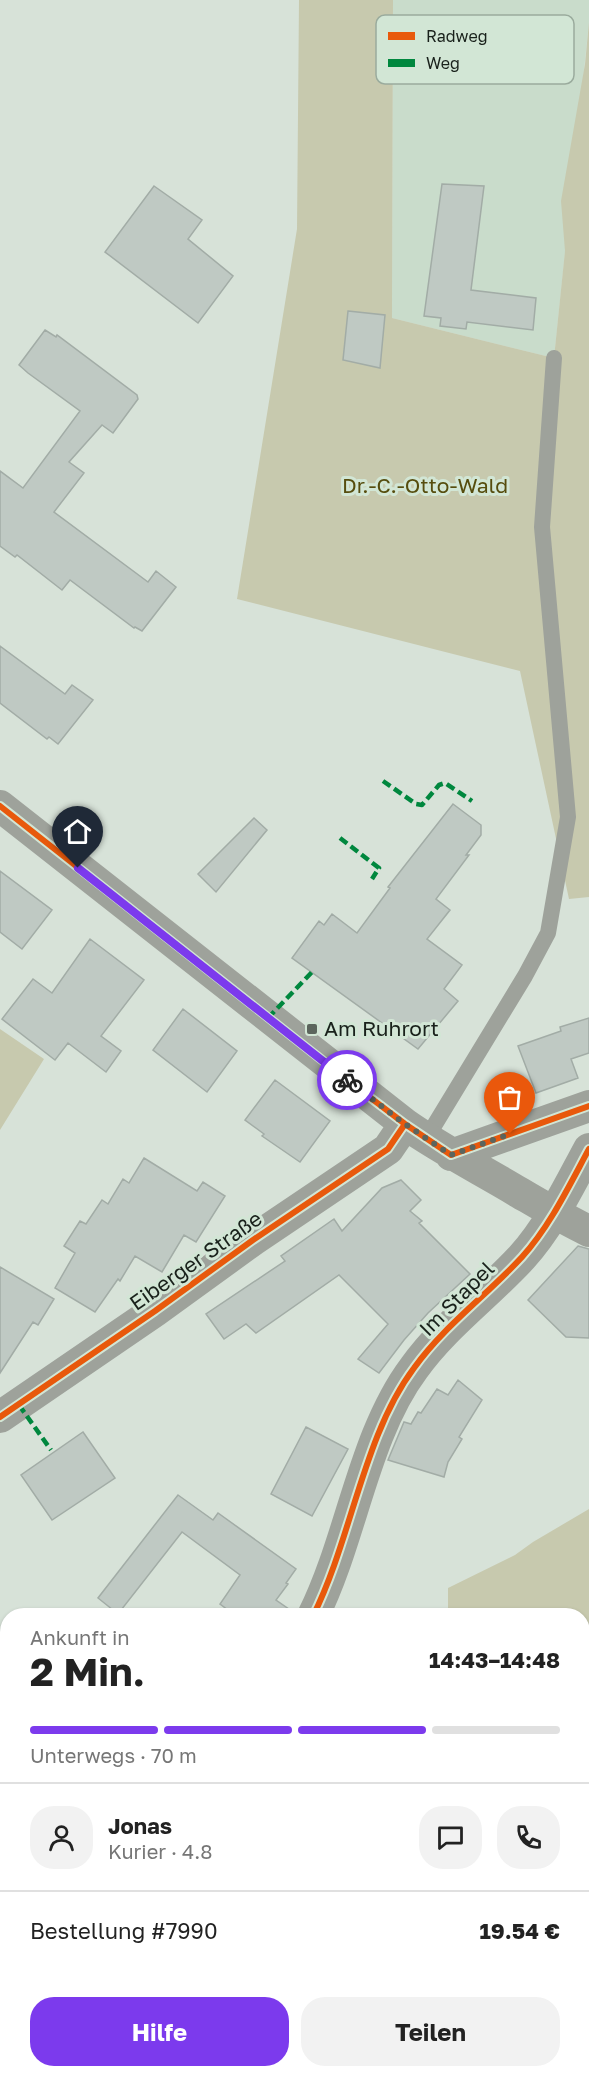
<!DOCTYPE html>
<html lang="de">
<head>
<meta charset="utf-8">
<style>
  body { margin:0; font-family:"Golos Text",sans-serif; background:#f2f2f2; color:#222; height:100vh; display:flex; flex-direction:column; font-size:22px; white-space:nowrap }
  * { box-sizing:border-box; margin:0 }
  p { font-size:20px; color:#767676 }
  .icon { flex:none; width:33px; height:33px; fill:none; stroke:currentColor; stroke-width:2; stroke-linecap:round; stroke-linejoin:round }
  .map { position:relative; flex:1; overflow:hidden }
  .drawer { position:absolute; left:0px; top:1608px; width:590px; height:470px; display:flex; flex-direction:column; background:#fff; border-radius:24px 24px 0 0; box-shadow:0 2px 4px #0004 }
  .drawer>* { flex:none }
  .pin { position:absolute; display:grid; place-items:center; width:51px; height:51px; color:#fff; margin:-62px -26px; border-radius:50% 50% 50% 0; rotate:-45deg; box-shadow:0 0 6px #0007 }
  .pin .icon { rotate:45deg }
  .courier { position:absolute; display:grid; place-items:center; width:60px; height:60px; margin:-30px; border:4px solid #7c3aed; border-radius:50%; background:#fff; color:#222; box-shadow:0 2px 8px #0007 }
  .head em { font-style:normal; font-weight:700 }
  .head div { display:flex; flex-direction:column-reverse }
  .head { display:flex; align-items:center; justify-content:space-between; height:102px; padding:0 30px }
  h1 { font-size:39px; font-weight:700; line-height:45px }
  .bar { display:grid; grid-template-columns:repeat(4,1fr); gap:9px 6px; align-content:center; height:72px; padding:0 30px }
  .bar i { height:8px; border-radius:4px; background:#e0e0e0 }
  .bar .on { background:#7c3aed }
  .bar p { grid-column:span 4 }
  .line { display:flex; align-items:center; gap:15px; padding:0 30px; border-top:2px solid #e0e0e0 }
  .line div { flex:1 }
  .round { display:grid; place-items:center; flex:none; width:63px; height:63px; border-radius:24px; background:#f2f2f2 }
  .primary-button { display:flex; gap:12px; margin-top:auto; padding:12px 30px }
  .primary-button a { flex:1; height:69px; border-radius:24px; background:#7c3aed; color:#fff; font-size:24px; font-weight:700; line-height:69px; text-align:center }
  .primary-button a+a { background:#f2f2f2; color:#222 }
  .map>svg:first-child { display:block }
  .built { fill:#c9dccb }
  .green { fill:#c7c9ae }
  .building { fill:#bfc9c3; stroke:#a2aca6; stroke-width:1.5 }
  .lines { fill:none; stroke-linecap:round; stroke-linejoin:round }
  .path { stroke:#a0a69f; stroke-width:4; stroke-dasharray:6 3; stroke-linecap:butt }
  .lane { stroke:#9ea29b; stroke-width:16 }
  .street { stroke:#9ea29b; stroke-width:32 }
  .quiet { stroke:#00873e; stroke-width:4.5; stroke-dasharray:9 4.5; stroke-linecap:butt }
  .cycleway-casing { stroke:#d2e6d5; stroke-width:10 }
  .cycleway { stroke:#e8590c; stroke-width:6 }
  .done { stroke:#5c655d; stroke-width:6; stroke-dasharray:0 10.8 }
  .route { stroke:#7c3aed; stroke-width:8 }
  .poi-dot { fill:#5c655d; stroke:#d2e6d5; stroke-width:2 }
  .labels { text-anchor:middle; stroke-width:6; stroke-linejoin:round; paint-order:stroke }
  .park-label { font-size:21px; fill:#564d0e; stroke:#d2e6d5 }
  .poi-label { font-size:21px; fill:#19211b; stroke:#d2e6d5; text-anchor:start }
  .street-label { font-size:21px; fill:#19211b; stroke:#d2e6d5 }
  .key { fill:#d2e6d5; stroke:#9aab9d; stroke-width:1.5 }
  .key-label { font-size:16px; fill:#19211b }
</style>
</head>
<body>
<div class="map">
<svg width="589" height="2077" viewBox="0 0 589 2077">
  <rect width="100%" height="100%" fill="#d7e2d8"/>
  <path class="built" d="M 393,0 L 589,0 L 589,22 L 554,358 L 392,318 Z"/>
  <path class="green" d="M 299,0 L 393,0 L 392,318 L 554,358 L 565,251 L 561,201 L 585,64 L 589,22 L 589,897 L 569,899 L 520,671 L 237,599 L 297,229 Z
    M 0,1029 L 44,1059 L 0,1130 Z
    M 589,1509 L 589,2077 L 0,2077 L 0,2067 L 7,2057 L 8,2070 L 582,2070 L 582,1616 L 448,1615 L 448,1588 L 515,1555 L 533,1542 Z"/>
  <path class="building" d="M 442,184 L 484,186 L 471,290 L 536,298 L 533,330 L 467,322 L 466,329 L 440,326 L 441,318 L 424,316 Z
    M 154,186 L 202,220 L 188,239 L 233,276 L 198,323 L 105,252 Z
    M 348,311 L 385,315 L 380,368 L 343,360 Z
    M 45,330 L 56,337 L 57,335 L 137,395 L 138,399 L 113,433 L 102,425 L 69,462 L 84,473 L 54,512 L 148,582 L 156,571 L 176,587 L 142,631 L 135,627 L 134,628 L 70,580 L 62,590 L 17,555 L 15,557 L 0,546 L 0,471 L 23,488 L 80,411 L 28,373 L 19,365 Z
    M 0,646 L 65,694 L 72,685 L 93,700 L 58,744 L 49,737 L 47,739 L 0,703 Z
    M 453,804 L 481,825 L 481,835 L 466,855 L 469,855 L 436,899 L 450,910 L 427,939 L 462,965 L 444,989 L 458,1001 L 418,1049 L 292,958 L 319,921 L 324,925 L 332,914 L 357,933 L 390,888 L 388,887 Z
    M 254,818 L 267,830 L 216,892 L 198,874 Z
    M 0,871 L 52,910 L 22,949 L 0,932 Z
    M 90,939 L 144,980 L 101,1036 L 121,1051 L 106,1072 L 68,1043 L 55,1060 L 2,1019 L 33,979 L 52,993 Z
    M 183,1009 L 237,1051 L 207,1092 L 153,1050 Z
    M 589,1018 L 589,1053 L 571,1059 L 578,1078 L 536,1093 L 518,1046 L 561,1031 L 560,1027 Z
    M 275,1080 L 330,1121 L 300,1162 L 262,1136 L 264,1134 L 245,1120 Z
    M 144,1158 L 197,1191 L 203,1182 L 225,1196 L 196,1242 L 184,1235 L 162,1272 L 135,1256 L 120,1281 L 118,1279 L 95,1312 L 55,1288 L 75,1253 L 64,1246 L 80,1221 L 86,1224 L 102,1200 L 108,1204 L 123,1179 L 129,1183 Z
    M 401,1180 L 421,1200 L 410,1211 L 422,1221 L 419,1223 L 470,1274 L 428,1313 L 404,1340 L 379,1373 L 358,1359 L 388,1324 L 339,1275 L 256,1333 L 246,1324 L 224,1339 L 206,1314 L 285,1261 L 281,1256 L 334,1219 L 342,1231 L 382,1188 Z
    M 578,1246 L 589,1249 L 589,1338 L 566,1337 L 528,1300 Z
    M 0,1267 L 54,1299 L 38,1325 L 33,1322 L 0,1373 Z
    M 458,1380 L 482,1400 L 459,1437 L 462,1439 L 448,1462 L 444,1477 L 388,1460 L 404,1422 L 411,1424 L 418,1412 L 421,1413 L 437,1389 L 448,1395 Z
    M 306,1427 L 348,1449 L 312,1516 L 271,1494 Z
    M 83,1432 L 115,1478 L 52,1520 L 21,1475 Z
    M 178,1495 L 213,1520 L 218,1513 L 296,1569 L 286,1583 L 288,1584 L 276,1600 L 296,1614 L 295,1616 L 236,1616 L 220,1604 L 240,1575 L 182,1532 L 118,1614 L 98,1598 Z"/>
  <g class="lines">
    <path class="path" d="M 473,2070 L 515,2073 L 524,2077
      M 21,2077 L 22,2070
      M 357,2077 L 424,2070"/>
    <path class="lane" d="M 426,1139 L 525,976 L 548,933 L 568,817 L 542,527 L 554,358"/>
    <path class="street" d="M 0,806 L 405,1124 C 442,1150 482,1170 520,1193 C 544,1207 564,1219 589,1231
      M 451,1155 L 589,1106
      M 0,1417 L 155,1311 L 253,1240 L 388,1149 L 405,1124
      M 313,1616 C 352,1538 363,1436 414,1368 C 444,1326 487,1295 522,1257 C 550,1226 569,1186 589,1149
      M 0,2041 L 8,2031"/>
    <path class="quiet" d="M 383,781 L 416,804 L 422,805 L 439,785 L 445,783 L 472,801
      M 340,838 L 379,868 L 372,879
      M 268,1018 L 312,972
      M 19,1405 L 51,1450"/>
    <g class="cycleway-casing">
      <path id="cycleway" d="M 0,806 L 355,1086 L 405,1124 L 451,1155 L 589,1106
        M 0,1417 L 155,1311 L 253,1240 L 388,1149 L 405,1124
        M 313,1616 C 352,1538 363,1436 414,1368 C 444,1326 487,1295 522,1257 C 550,1226 569,1186 589,1149"/>
    </g>
    <use href="#cycleway" class="cycleway"/>
  </g>
  <g class="lines">
    <path class="done" d="M 347,1080 L 405,1124 L 451,1155 L 510,1134"/>
    <path class="route" d="M 78,868 L 347,1080"/>
  </g>
  <rect class="poi-dot" x="306" y="1023" width="12" height="12" rx="3"/>
  <g class="labels">
    <g class="park-label">
      <text x="425" y="493">Dr.-C.-Otto-Wald</text>
    </g>
    <g class="poi-label">
      <text x="324" y="1036">Am Ruhrort</text>
    </g>
    <g class="street-label">
      <text transform="translate(196 1261) rotate(-35)" y="7">Eiberger Straße</text>
      <text transform="translate(457 1299) rotate(-45)" y="7">Im Stapel</text>
    </g>
  </g>
  <rect x="376" y="15" width="198" height="69" rx="9" class="key"/>
  <rect x="388" y="32" width="27" height="8" fill="#e8590c"/>
  <rect x="388" y="59" width="27" height="8" fill="#00873e"/>
  <g class="key-label">
    <text x="426" y="42">Radweg</text>
    <text x="426" y="69">Weg</text>
  </g>
</svg>
<div class="pin" style="left:510px;top:1134px;background:#ea580c"><svg class="icon" aria-label="bag" viewBox="0 0 24 24"><path d="M5 8h14l-1 12H6zM9 8a3 3 0 0 1 6 0"/></svg></div>
<div class="pin" style="left:78px;top:868px;background:#1f2937"><svg class="icon" aria-label="home" viewBox="0 0 24 24"><path d="M3 11l9-7 9 7M6 9v11h12V9"/></svg></div>
<div class="courier" style="left:347px;top:1080px"><svg class="icon" aria-label="bike" viewBox="0 0 24 24"><circle cx="6" cy="16" r="4"/><circle cx="18" cy="16" r="4"/><path d="M6 16l4-8h5l3 8M10 8l3 8H6M13 5h3"/></svg></div>
<section class="drawer">
<div class="head"><div><h1>2 Min.</h1><p>Ankunft in</p></div><em>14:43–14:48</em></div>
<div class="bar"><i class="on"></i><i class="on"></i><i class="on"></i><i></i><p>Unterwegs · 70 m</p></div>
<div class="line" style="height:108px"><a class="round"><svg class="icon" aria-label="person" viewBox="0 0 24 24"><circle cx="12" cy="8" r="4"/><path d="M4 21q1-7 8-7t8 7"/></svg></a><div><b>Jonas</b><p>Kurier · 4.8</p></div><a class="round"><svg class="icon" aria-label="chat" viewBox="0 0 24 24"><path d="M4 5h16v11H9l-5 4z"/></svg></a><a class="round"><svg class="icon" aria-label="phone" viewBox="0 0 24 24"><path d="M5 4h4l2 5-3 2q2 4 5 5l2-3 5 2v4C11 20 4 13 5 4z"/></svg></a></div>
<div class="line" style="height:78px"><div>Bestellung #7990</div><b>19.54 €</b></div>
<div class="primary-button"><a>Hilfe</a><a>Teilen</a></div>
</section>
</div>
</body>
</html>
